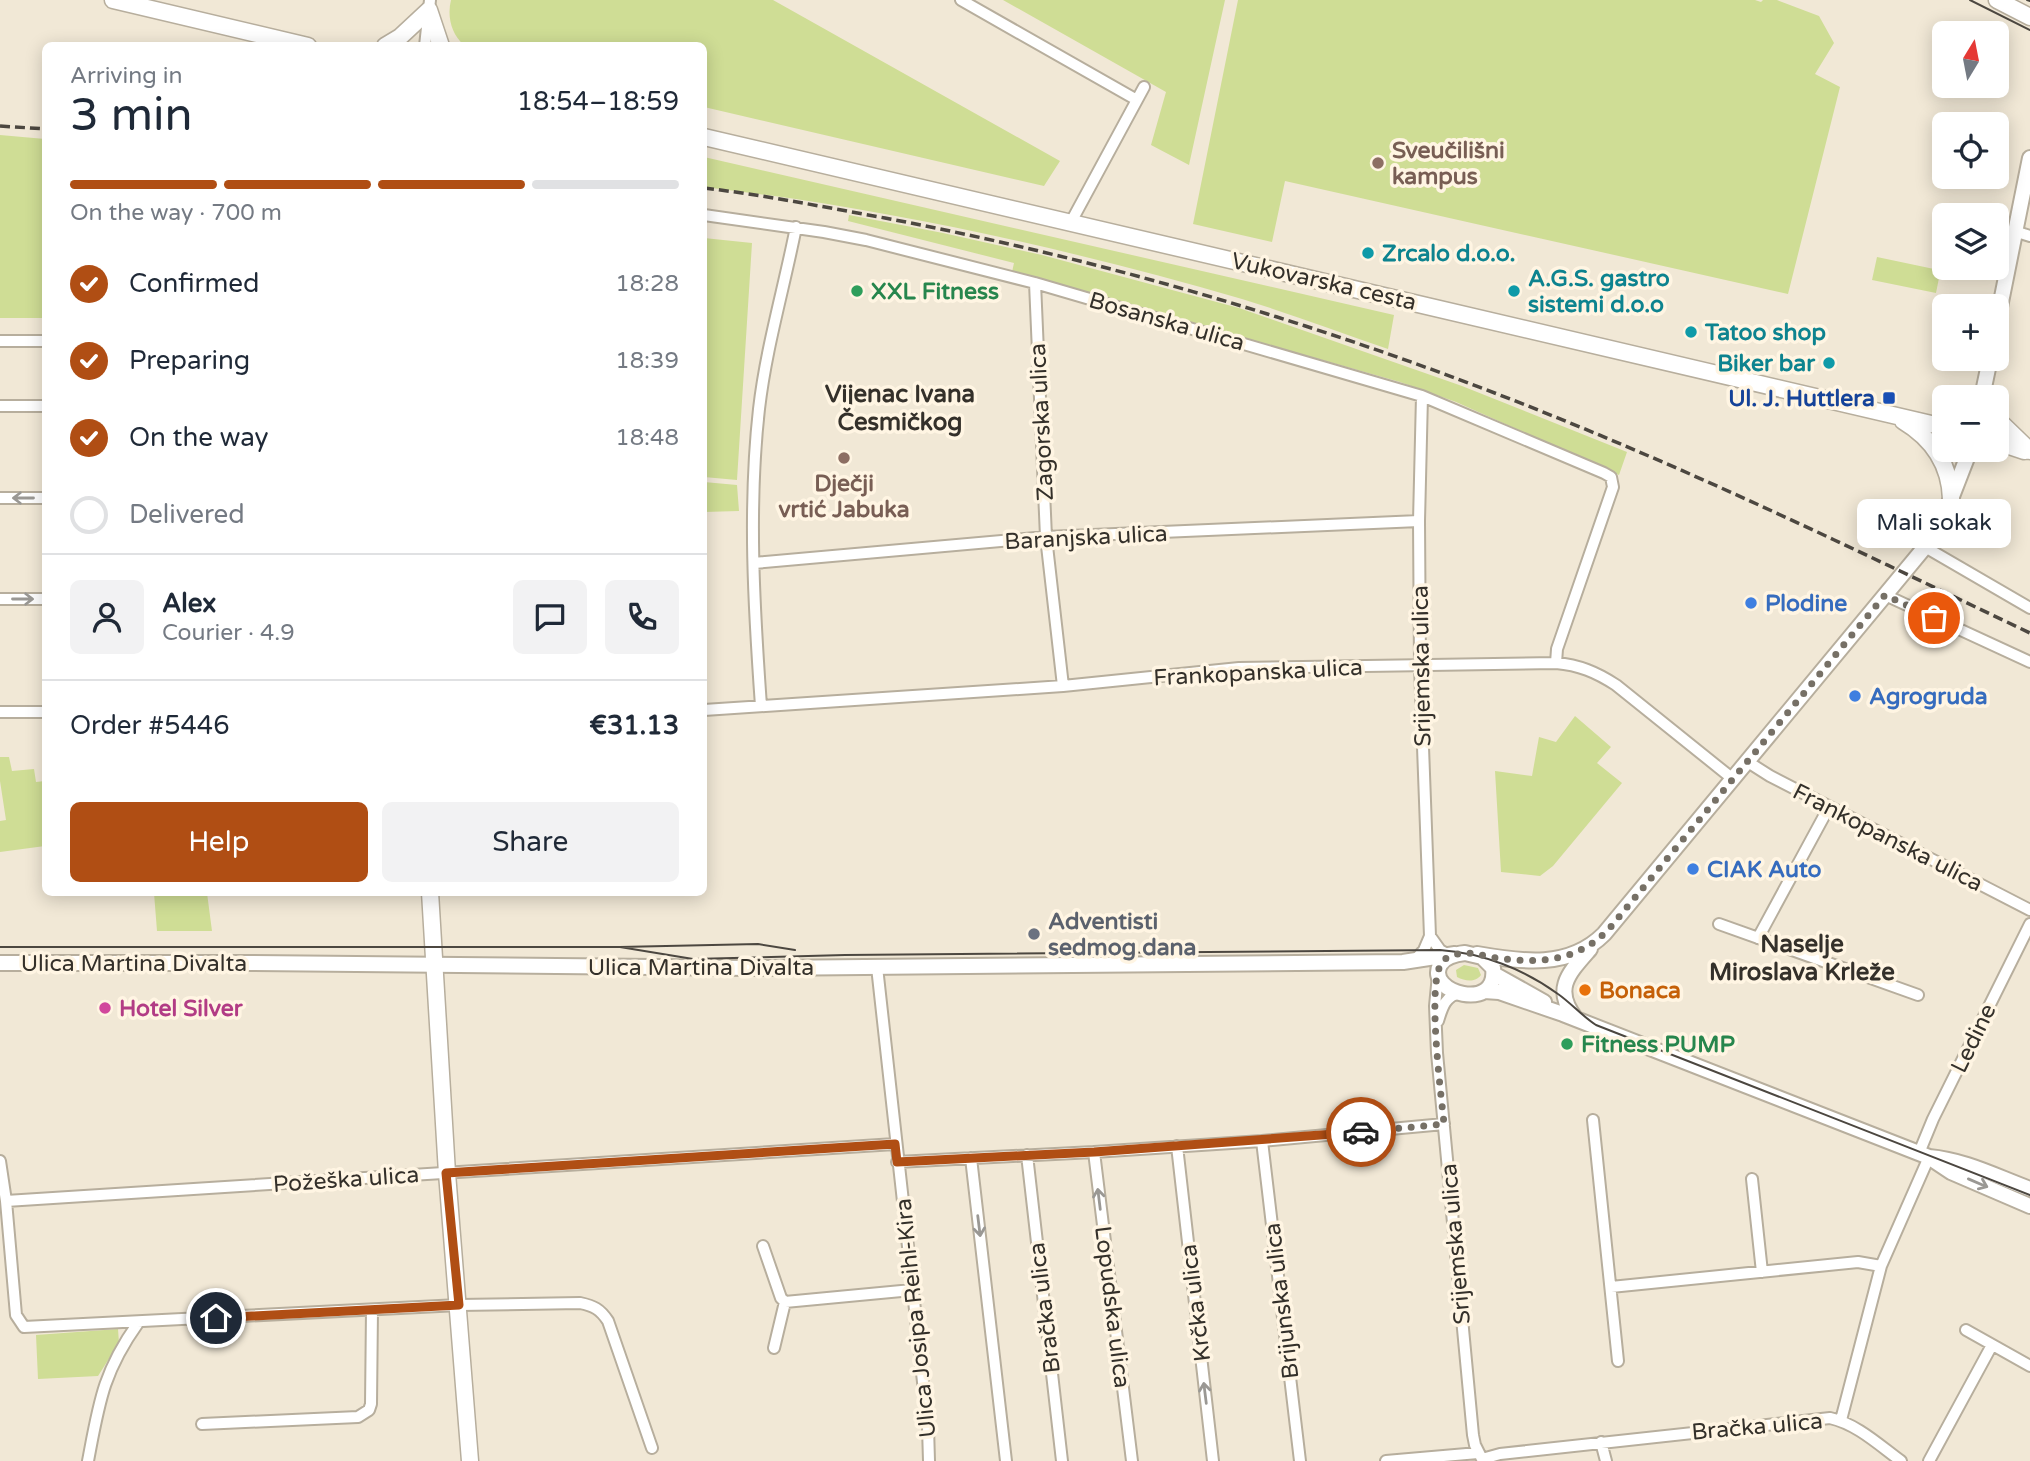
<!DOCTYPE html>
<html lang="en">
<head>
<meta charset="utf-8">
<style>
  body { margin:0; font-family:"Varela Round",sans-serif; background:#f2f2f3; color:#1f2937; height:100vh; display:flex; flex-direction:column; font-size:26px; white-space:nowrap }
  * { box-sizing:border-box; margin:0 }
  p { font-size:23px; color:#747a83 }
  .icon { flex:none; width:38px; height:38px; fill:none; stroke:currentColor; stroke-width:2; stroke-linecap:round; stroke-linejoin:round }
  .map { position:relative; flex:1; overflow:hidden }
  .drawer { position:absolute; left:42px; top:42px; width:665px; height:854px; display:flex; flex-direction:column; background:#fff; border-radius:10px; box-shadow:0 4px 18px #0003 }
  .drawer>* { flex:none }
  .needle { width:46px; rotate:10deg }
  .fabs { position:absolute; left:1932px; top:21px; display:grid; gap:14px }
  .fabs a { display:grid; place-items:center; width:77px; height:77px; border-radius:10px; background:#fff; box-shadow:0 4px 18px #0003; font-size:35px }
  .pin { position:absolute; display:grid; place-items:center; width:60px; height:60px; color:#fff; margin:-30px; border:4px solid #fff; border-radius:50%; box-shadow:0 2px 7px #0007 }
  .courier { position:absolute; display:grid; place-items:center; width:70px; height:70px; margin:-35px; border:5px solid #b04e14; border-radius:50%; background:#fff; color:#222; box-shadow:0 2px 9px #0007 }
  .bubble { position:absolute; height:49px; border-radius:10px; background:#fff; box-shadow:0 4px 18px #0003; font-size:23px; font-weight:600; line-height:49px; text-align:center }
  .head em { font-style:normal; font-weight:600 }
  .head div { display:flex; flex-direction:column-reverse }
  .head { display:flex; align-items:center; justify-content:space-between; height:119px; padding:0 28px }
  h1 { font-size:46px; font-weight:600; line-height:52px }
  .bar { display:grid; grid-template-columns:repeat(4,1fr); gap:10px 7px; align-content:center; height:84px; padding:0 28px }
  .bar i { height:9px; border-radius:5px; background:#e0e1e3 }
  .bar .selected { background:#b04e14 }
  .bar p { grid-column:span 4 }
  .line { display:flex; align-items:center; gap:18px; padding:0 28px; border-top:2px solid #e0e1e3 }
  .line div { flex:1 }
  .round { display:grid; place-items:center; flex:none; width:74px; height:74px; border-radius:10px; background:#f2f2f3 }
  ol { padding:0 28px; list-style:none }
  li { display:flex; align-items:center; gap:21px; height:77px }
  li p { margin-inline-start:auto }
  li .icon { padding:7px; border-radius:50%; background:#b04e14; color:#fff; stroke-width:4 }
  li:last-child { color:#747a83 }
  li i { width:38px; height:38px; border:4px solid #e0e1e3; border-radius:50% }
  .action { display:flex; gap:14px; margin-top:auto; padding:14px 28px }
  .action a { flex:1; height:80px; border-radius:10px; background:#b04e14; color:#fff; font-size:28px; font-weight:600; line-height:80px; text-align:center }
  .action a+a { background:#f2f2f3; color:#1f2937 }
  .map>svg:first-child { display:block }
  .green { fill:#cfdd95 }
  .lines { fill:none; stroke-linecap:round; stroke-linejoin:round }
  .minor-casing { stroke:#b7ae9d; stroke-width:14 }
  .tertiary-casing { stroke:#b7ae9d; stroke-width:18 }
  .secondary-casing { stroke:#b7ae9d; stroke-width:19 }
  .minor { stroke:#fff; stroke-width:10 }
  .tertiary { stroke:#fff; stroke-width:14 }
  .secondary { stroke:#fff; stroke-width:16 }
  .tram { stroke:#4c4740; stroke-width:2 }
  .rail { stroke:#4c4740; stroke-width:3.5; stroke-dasharray:10 5; stroke-linecap:butt }
  .oneway { stroke:#9a9894 }
  .done { stroke:#767066; stroke-width:7; stroke-dasharray:0 12.6 }
  .route { stroke:#b04e14; stroke-width:9 }
  .education-dot { fill:#8d6e63; stroke:#fff5e3; stroke-width:2.5 }
  .culture-dot { fill:#0f9aa8; stroke:#fff5e3; stroke-width:2.5 }
  .leisure-dot { fill:#2e9e5b; stroke:#fff5e3; stroke-width:2.5 }
  .transit-dot { fill:#1a4fb4; stroke:#fff5e3; stroke-width:2.5 }
  .shop-dot { fill:#3f7fe0; stroke:#fff5e3; stroke-width:2.5 }
  .worship-dot { fill:#6b7280; stroke:#fff5e3; stroke-width:2.5 }
  .food-dot { fill:#e8710a; stroke:#fff5e3; stroke-width:2.5 }
  .hotel-dot { fill:#d1479c; stroke:#fff5e3; stroke-width:2.5 }
  .labels { text-anchor:middle; stroke-width:7; stroke-linejoin:round; paint-order:stroke }
  .education-label { font-size:23px; font-weight:bold; fill:#785e54; stroke:#fff5e3; text-anchor:start }
  .culture-label { font-size:23px; font-weight:bold; fill:#0d838f; stroke:#fff5e3; text-anchor:start }
  .street-label { font-size:23px; fill:#34302a; stroke:#fff5e3 }
  .leisure-label { font-size:23px; font-weight:bold; fill:#27864d; stroke:#fff5e3; text-anchor:start }
  .transit-label { font-size:23px; font-weight:bold; fill:#164399; stroke:#fff5e3; text-anchor:end }
  .shop-label { font-size:23px; font-weight:bold; fill:#366cbe; stroke:#fff5e3; text-anchor:start }
  .worship-label { font-size:23px; font-weight:bold; fill:#5b616d; stroke:#fff5e3; text-anchor:start }
  .food-label { font-size:23px; font-weight:bold; fill:#c56008; stroke:#fff5e3; text-anchor:start }
  .hotel-label { font-size:23px; font-weight:bold; fill:#b23c85; stroke:#fff5e3; text-anchor:start }
  .neighbourhood-label { font-size:24px; font-weight:bold; fill:#34302a; stroke:#fff5e3 }
</style>
</head>
<body>
<div class="map">
<svg width="2030" height="1461" viewBox="0 0 2030 1461">
  <rect width="100%" height="100%" fill="#f1e8d6"/>
  <path class="green" d="M 451,0 L 773,0 L 1060,161 L 1044,186 L 704,107 L 704,46 L 464,45 C 451,34 447,16 451,0 Z
    M 1003,0 L 1225,0 L 1189,165 L 1151,145 L 1166,92 Z
    M 1238,0 L 1755,0 L 1761,2 L 1763,0 L 1777,0 L 1819,16 L 1834,43 L 1815,74 L 1840,87 L 1788,294 L 1285,181 L 1272,242 L 1193,224 Z
    M 0,135 L 45,139 L 45,318 L 0,318 Z
    M 704,157 L 1394,315 L 1388,349 C 1339,332 1291,314 1242,299 C 1067,248 885,208 704,187 Z
    M 849,215 L 943,233 L 1042,255 L 1239,308 L 1462,386 L 1627,452 L 1619,475 L 1456,402 L 1400,382 L 1012,272 L 1014,263 L 848,221 Z
    M 704,238 L 752,243 L 737,480 L 704,477 Z
    M 1877,257 L 1953,273 L 1952,280 L 1939,278 L 1936,293 L 1872,280 Z
    M 704,482 L 737,485 L 739,511 L 704,512 Z
    M 1575,716 L 1611,747 L 1597,763 L 1622,783 L 1553,866 L 1540,876 L 1501,872 L 1495,771 L 1532,776 L 1539,737 L 1556,742 Z
    M 0,757 L 9,757 L 12,771 L 34,769 L 36,782 L 45,781 L 45,846 L 0,852 L 0,821 L 6,820 L 0,781 Z
    M 154,893 L 207,893 L 212,931 L 157,931 Z
    M 1464,965 L 1478,968 L 1481,975 C 1475,983 1465,981 1457,977 L 1456,970 Z
    M 118,1329 L 119,1343 L 98,1376 L 38,1379 L 36,1335 Z"/>
  <g class="lines">
    <g class="minor-casing">
      <path id="minor" d="M 961,0 L 1137,100
        M 425,46 L 430,0
        M 704,215 L 824,232 L 866,240 L 1035,283 L 1422,396 L 1604,473 L 1611,477 L 1613,487 L 1557,649 L 1556,663
        M 1071,222 L 1144,87
        M 2014,231 L 2030,236
        M 1035,283 L 1046,537 L 1063,686
        M 0,341 L 46,341
        M 1422,396 L 1419,521 L 1420,666 L 1430,936
        M 0,406 L 46,406
        M 0,498 L 46,498
        M 1925,547 L 2030,608
        M 754,563 L 1046,537 L 1419,521
        M 1885,595 L 2030,662
        M 0,599 L 46,599
        M 761,706 C 754,608 748,507 759,409 C 766,348 784,288 796,227
        M 704,710 L 1063,686 L 1239,668 L 1556,663 C 1579,665 1596,672 1616,685 L 1733,779
        M 0,712 L 46,712
        M 1748,762 L 1770,776 L 2030,910
        M 1719,924 L 1918,995
        M 1758,938 L 1829,807
        M 1415,960 L 1424,950 L 1430,936 L 1440,950 L 1449,955
        M 877,967 L 928,1427 L 929,1461
        M 1438,975 L 1435,1006 L 1437,1053 L 1473,1435 L 1475,1445 L 1483,1461
        M 1438,1021 C 1442,1008 1445,996 1460,993
        M 1593,1120 L 1618,1361
        M 1262,1141 L 1300,1461
        M 1177,1146 L 1213,1461
        M 1094,1152 L 1132,1461
        M 1919,1153 L 1933,1119 L 2030,924
        M 1027,1155 L 1062,1461
        M 971,1158 L 1006,1461
        M 0,1161 L 6,1201 L 16,1315 L 24,1327 L 459,1305 L 580,1303 C 594,1306 600,1309 608,1321 L 652,1448
        M 897,1162 L 1094,1152 L 1262,1141 L 1444,1124
        M 1752,1179 L 1762,1272
        M 6,1201 L 895,1144
        M 763,1246 L 781,1298 L 785,1302 L 912,1290
        M 1611,1287 L 1858,1262 L 1881,1266
        M 1966,1330 L 2030,1366
        M 774,1348 L 785,1302
        M 1841,1420 L 1881,1266 L 1929,1157
        M 202,1424 L 358,1417 L 369,1410 L 371,1404 L 372,1310
        M 1601,1442 L 1606,1461
        M 1482,1459 L 1500,1454 L 1830,1418 C 1857,1424 1879,1445 1901,1461
        M 88,1461 C 99,1403 103,1372 138,1323
        M 1386,1461 L 1478,1453
        M 1929,1461 L 1992,1345"/>
    </g>
    <g class="tertiary-casing">
      <path id="tertiary" d="M 1997,322 L 2030,158
        M 1982,397 L 1990,359
        M 1465,953 L 1482,957 L 1493,968 C 1499,1013 1425,993 1440,965 C 1445,956 1456,954 1465,953 Z
        M 1477,954 C 1522,962 1569,969 1604,934 L 1925,547 L 1951,499 L 1970,450
        M 0,963 L 247,963 L 752,968 L 1403,962 L 1455,954
        M 1494,974 L 1544,1002
        M 1484,991 L 1499,992 L 1563,1014 L 1929,1157 C 1965,1160 1997,1177 2030,1189
        M 1576,1019 C 1552,989 1569,973 1590,949
        M 1930,1158 L 1951,1172 L 2030,1206"/>
    </g>
    <g class="secondary-casing">
      <path id="secondary" d="M 113,0 L 308,46
        M 1997,0 L 2030,17
        M 429,10 L 441,46
        M 385,46 L 400,37 L 429,10
        M 704,137 L 1944,427
        M 1984,391 L 1985,397
        M 1997,419 L 2030,451
        M 1903,421 C 1933,439 1950,464 1951,499
        M 1997,442 L 2024,451
        M 430,892 L 447,1173 L 470,1461"/>
    </g>
    <use href="#minor" class="minor"/>
    <use href="#tertiary" class="tertiary"/>
    <use href="#secondary" class="secondary"/>
    <path class="tram" d="M 1970,0 L 2030,30
      M 2027,0 L 2030,1
      M 0,947 L 620,947 L 758,944 L 795,950
      M 620,947 L 693,959 L 845,955 L 1440,950 C 1482,953 1524,969 1558,994 C 1571,1003 1582,1016 1596,1025 L 2030,1195"/>
    <path class="rail" d="M 0,126 L 46,129
      M 704,188 C 764,195 824,207 885,218 C 1122,263 1357,335 1580,427 C 1733,490 1881,562 2030,633"/>
  </g>
  <defs><path id="oneway-shaft" d="M-6 0H5M1.5-3L5.5 0L1.5 3" fill="none" stroke-width="1.6" stroke-linecap="round" stroke-linejoin="round" transform="scale(1.75)"/></defs>
  <g class="oneway">
    <use href="#oneway-shaft" transform="translate(23 498) rotate(-180)"/>
    <use href="#oneway-shaft" transform="translate(23 599)"/>
    <use href="#oneway-shaft" transform="translate(1978 1183) rotate(23)"/>
    <use href="#oneway-shaft" transform="translate(1099 1199) rotate(-97)"/>
    <use href="#oneway-shaft" transform="translate(979 1226) rotate(83)"/>
    <use href="#oneway-shaft" transform="translate(1205 1393) rotate(-97)"/>
  </g>
  <g class="lines">
    <path class="done" d="M 1361,1132 L 1444,1124 C 1441,1093 1427,987 1441,964 C 1446,955 1456,954 1465,953 C 1476,953 1487,957 1498,958 C 1540,964 1578,961 1609,929 L 1885,595 L 1934,618"/>
    <path class="route" d="M 216,1318 L 459,1305 L 446,1173 L 895,1144 L 897,1162 L 1094,1152 L 1361,1132"/>
  </g>
  <g class="education-dot">
    <circle cx="1378" cy="163" r="7"/>
    <circle cx="844" cy="458" r="7"/>
  </g>
  <g class="culture-dot">
    <circle cx="1368" cy="253" r="7"/>
    <circle cx="1514" cy="291" r="7"/>
    <circle cx="1691" cy="332" r="7"/>
    <circle cx="1829" cy="363" r="7"/>
  </g>
  <g class="leisure-dot">
    <circle cx="857" cy="291" r="7"/>
    <circle cx="1567" cy="1044" r="7"/>
  </g>
  <rect class="transit-dot" x="1882" y="391" width="14" height="14" rx="3.5"/>
  <g class="shop-dot">
    <circle cx="1751" cy="603" r="7"/>
    <circle cx="1855" cy="696" r="7"/>
    <circle cx="1693" cy="869" r="7"/>
  </g>
  <circle class="worship-dot" cx="1034" cy="934" r="7"/>
  <circle class="food-dot" cx="1585" cy="990" r="7"/>
  <circle class="hotel-dot" cx="105" cy="1008" r="7"/>
  <g class="labels">
    <g class="education-label">
      <text x="1392" y="158">Sveučilišni<tspan x="1392" dy="26">kampus</tspan></text>
      <text x="844" y="491" text-anchor="middle">Dječji<tspan x="844" dy="26">vrtić Jabuka</tspan></text>
    </g>
    <g class="culture-label">
      <text x="1382" y="261">Zrcalo d.o.o.</text>
      <text x="1528" y="286">A.G.S. gastro<tspan x="1528" dy="26">sistemi d.o.o</tspan></text>
      <text x="1705" y="340">Tatoo shop</text>
      <text x="1815" y="371" text-anchor="end">Biker bar</text>
    </g>
    <g class="street-label">
      <text transform="translate(1324 281) rotate(13)" y="8">Vukovarska cesta</text>
      <text transform="translate(1167 321) rotate(16)" y="8">Bosanska ulica</text>
      <text transform="translate(1041 422) rotate(-93)" y="8">Zagorska ulica</text>
      <text transform="translate(1086 537) rotate(-3)" y="8">Baranjska ulica</text>
      <text transform="translate(1421 666) rotate(-91)" y="8">Srijemska ulica</text>
      <text transform="translate(1258 672) rotate(-3)" y="8">Frankopanska ulica</text>
      <text transform="translate(1888 837) rotate(27)" y="8">Frankopanska ulica</text>
      <text x="134" y="971">Ulica Martina Divalta</text>
      <text x="701" y="975">Ulica Martina Divalta</text>
      <text transform="translate(1973 1038) rotate(-64)" y="8">Ledine</text>
      <text transform="translate(346 1179) rotate(-4)" y="8">Požeška ulica</text>
      <text transform="translate(1455 1244) rotate(-95)" y="8">Srijemska ulica</text>
      <text transform="translate(1281 1301) rotate(-97)" y="8">Brijunska ulica</text>
      <text transform="translate(1195 1303) rotate(-97)" y="8">Krčka ulica</text>
      <text transform="translate(1113 1307) rotate(83)" y="8">Lopudska ulica</text>
      <text transform="translate(1044 1308) rotate(-97)" y="8">Bračka ulica</text>
      <text transform="translate(915 1318) rotate(-96)" y="8">Ulica Josipa Reihl-Kira</text>
      <text transform="translate(1757 1426) rotate(-5)" y="8">Bračka ulica</text>
    </g>
    <g class="leisure-label">
      <text x="871" y="299">XXL Fitness</text>
      <text x="1581" y="1052">Fitness PUMP</text>
    </g>
    <g class="transit-label">
      <text x="1875" y="406">Ul. J. Huttlera</text>
    </g>
    <g class="shop-label">
      <text x="1765" y="611">Plodine</text>
      <text x="1869" y="704">Agrogruda</text>
      <text x="1707" y="877">CIAK Auto</text>
    </g>
    <g class="worship-label">
      <text x="1048" y="929">Adventisti<tspan x="1048" dy="26">sedmog dana</tspan></text>
    </g>
    <g class="food-label">
      <text x="1599" y="998">Bonaca</text>
    </g>
    <g class="hotel-label">
      <text x="119" y="1016">Hotel Silver</text>
    </g>
    <g class="neighbourhood-label">
      <text x="900" y="402">Vijenac Ivana<tspan x="900" dy="28">Česmičkog</tspan></text>
      <text x="1802" y="952">Naselje<tspan x="1802" dy="28">Miroslava Krleže</tspan></text>
    </g>
  </g>
</svg>
<div class="fabs">
<a><svg class="needle" viewBox="-14 -14 28 28"><path d="M0-13l5 13h-10z" fill="#e53935"/><path d="M0 13l5-13h-10z" fill="#747a83"/></svg></a>
<a><svg class="icon" aria-label="locate" viewBox="0 0 24 24"><circle cx="12" cy="12" r="6"/><path d="M12 2v4M12 18v4M2 12h4M18 12h4"/></svg></a>
<a><svg class="icon" aria-label="layers" viewBox="0 0 24 24"><path d="M12 4l9 5-9 5-9-5zM3 14l9 5 9-5"/></svg></a>
<a>+</a>
<a>−</a>
</div>
<div class="pin" style="left:1934px;top:618px;background:#ea580c"><svg class="icon" aria-label="bag" viewBox="0 0 24 24"><path d="M5 8h14l-1 12H6zM9 8a3 3 0 0 1 6 0"/></svg></div>
<div class="pin" style="left:216px;top:1318px;background:#1f2937"><svg class="icon" aria-label="home" viewBox="0 0 24 24"><path d="M3 11l9-7 9 7M6 9v11h12V9"/></svg></div>
<div class="courier" style="left:1361px;top:1132px"><svg class="icon" aria-label="car" viewBox="0 0 24 24"><path d="M5 17H2v-5l4-1 3-4h7l3 4 3 1v5h-3M9 17h6M6 11h13"/><circle cx="7" cy="17" r="2"/><circle cx="17" cy="17" r="2"/></svg></div>
<div class="bubble" style="left:1857px;top:499px;width:154px">Mali sokak</div>
<section class="drawer">
<div class="head"><div><h1>3 min</h1><p>Arriving in</p></div><em>18:54–18:59</em></div>
<div class="bar"><i class="selected"></i><i class="selected"></i><i class="selected"></i><i></i><p>On the way · 700 m</p></div>
<ol>
<li><svg class="icon" aria-label="check" viewBox="0 0 24 24"><path d="M5 12l5 5 9-10"/></svg>Confirmed<p>18:28</p></li>
<li><svg class="icon" aria-label="check" viewBox="0 0 24 24"><path d="M5 12l5 5 9-10"/></svg>Preparing<p>18:39</p></li>
<li><svg class="icon" aria-label="check" viewBox="0 0 24 24"><path d="M5 12l5 5 9-10"/></svg>On the way<p>18:48</p></li>
<li><i></i>Delivered</li>
</ol>
<div class="line" style="height:126px"><a class="round"><svg class="icon" aria-label="person" viewBox="0 0 24 24"><circle cx="12" cy="8" r="4"/><path d="M4 21q1-7 8-7t8 7"/></svg></a><div><b>Alex</b><p>Courier · 4.9</p></div><a class="round"><svg class="icon" aria-label="chat" viewBox="0 0 24 24"><path d="M4 5h16v11H9l-5 4z"/></svg></a><a class="round"><svg class="icon" aria-label="phone" viewBox="0 0 24 24"><path d="M5 4h4l2 5-3 2q2 4 5 5l2-3 5 2v4C11 20 4 13 5 4z"/></svg></a></div>
<div class="line" style="height:91px"><div>Order #5446</div><b>€31.13</b></div>
<div class="action"><a>Help</a><a>Share</a></div>
</section>
</div>
</body>
</html>
